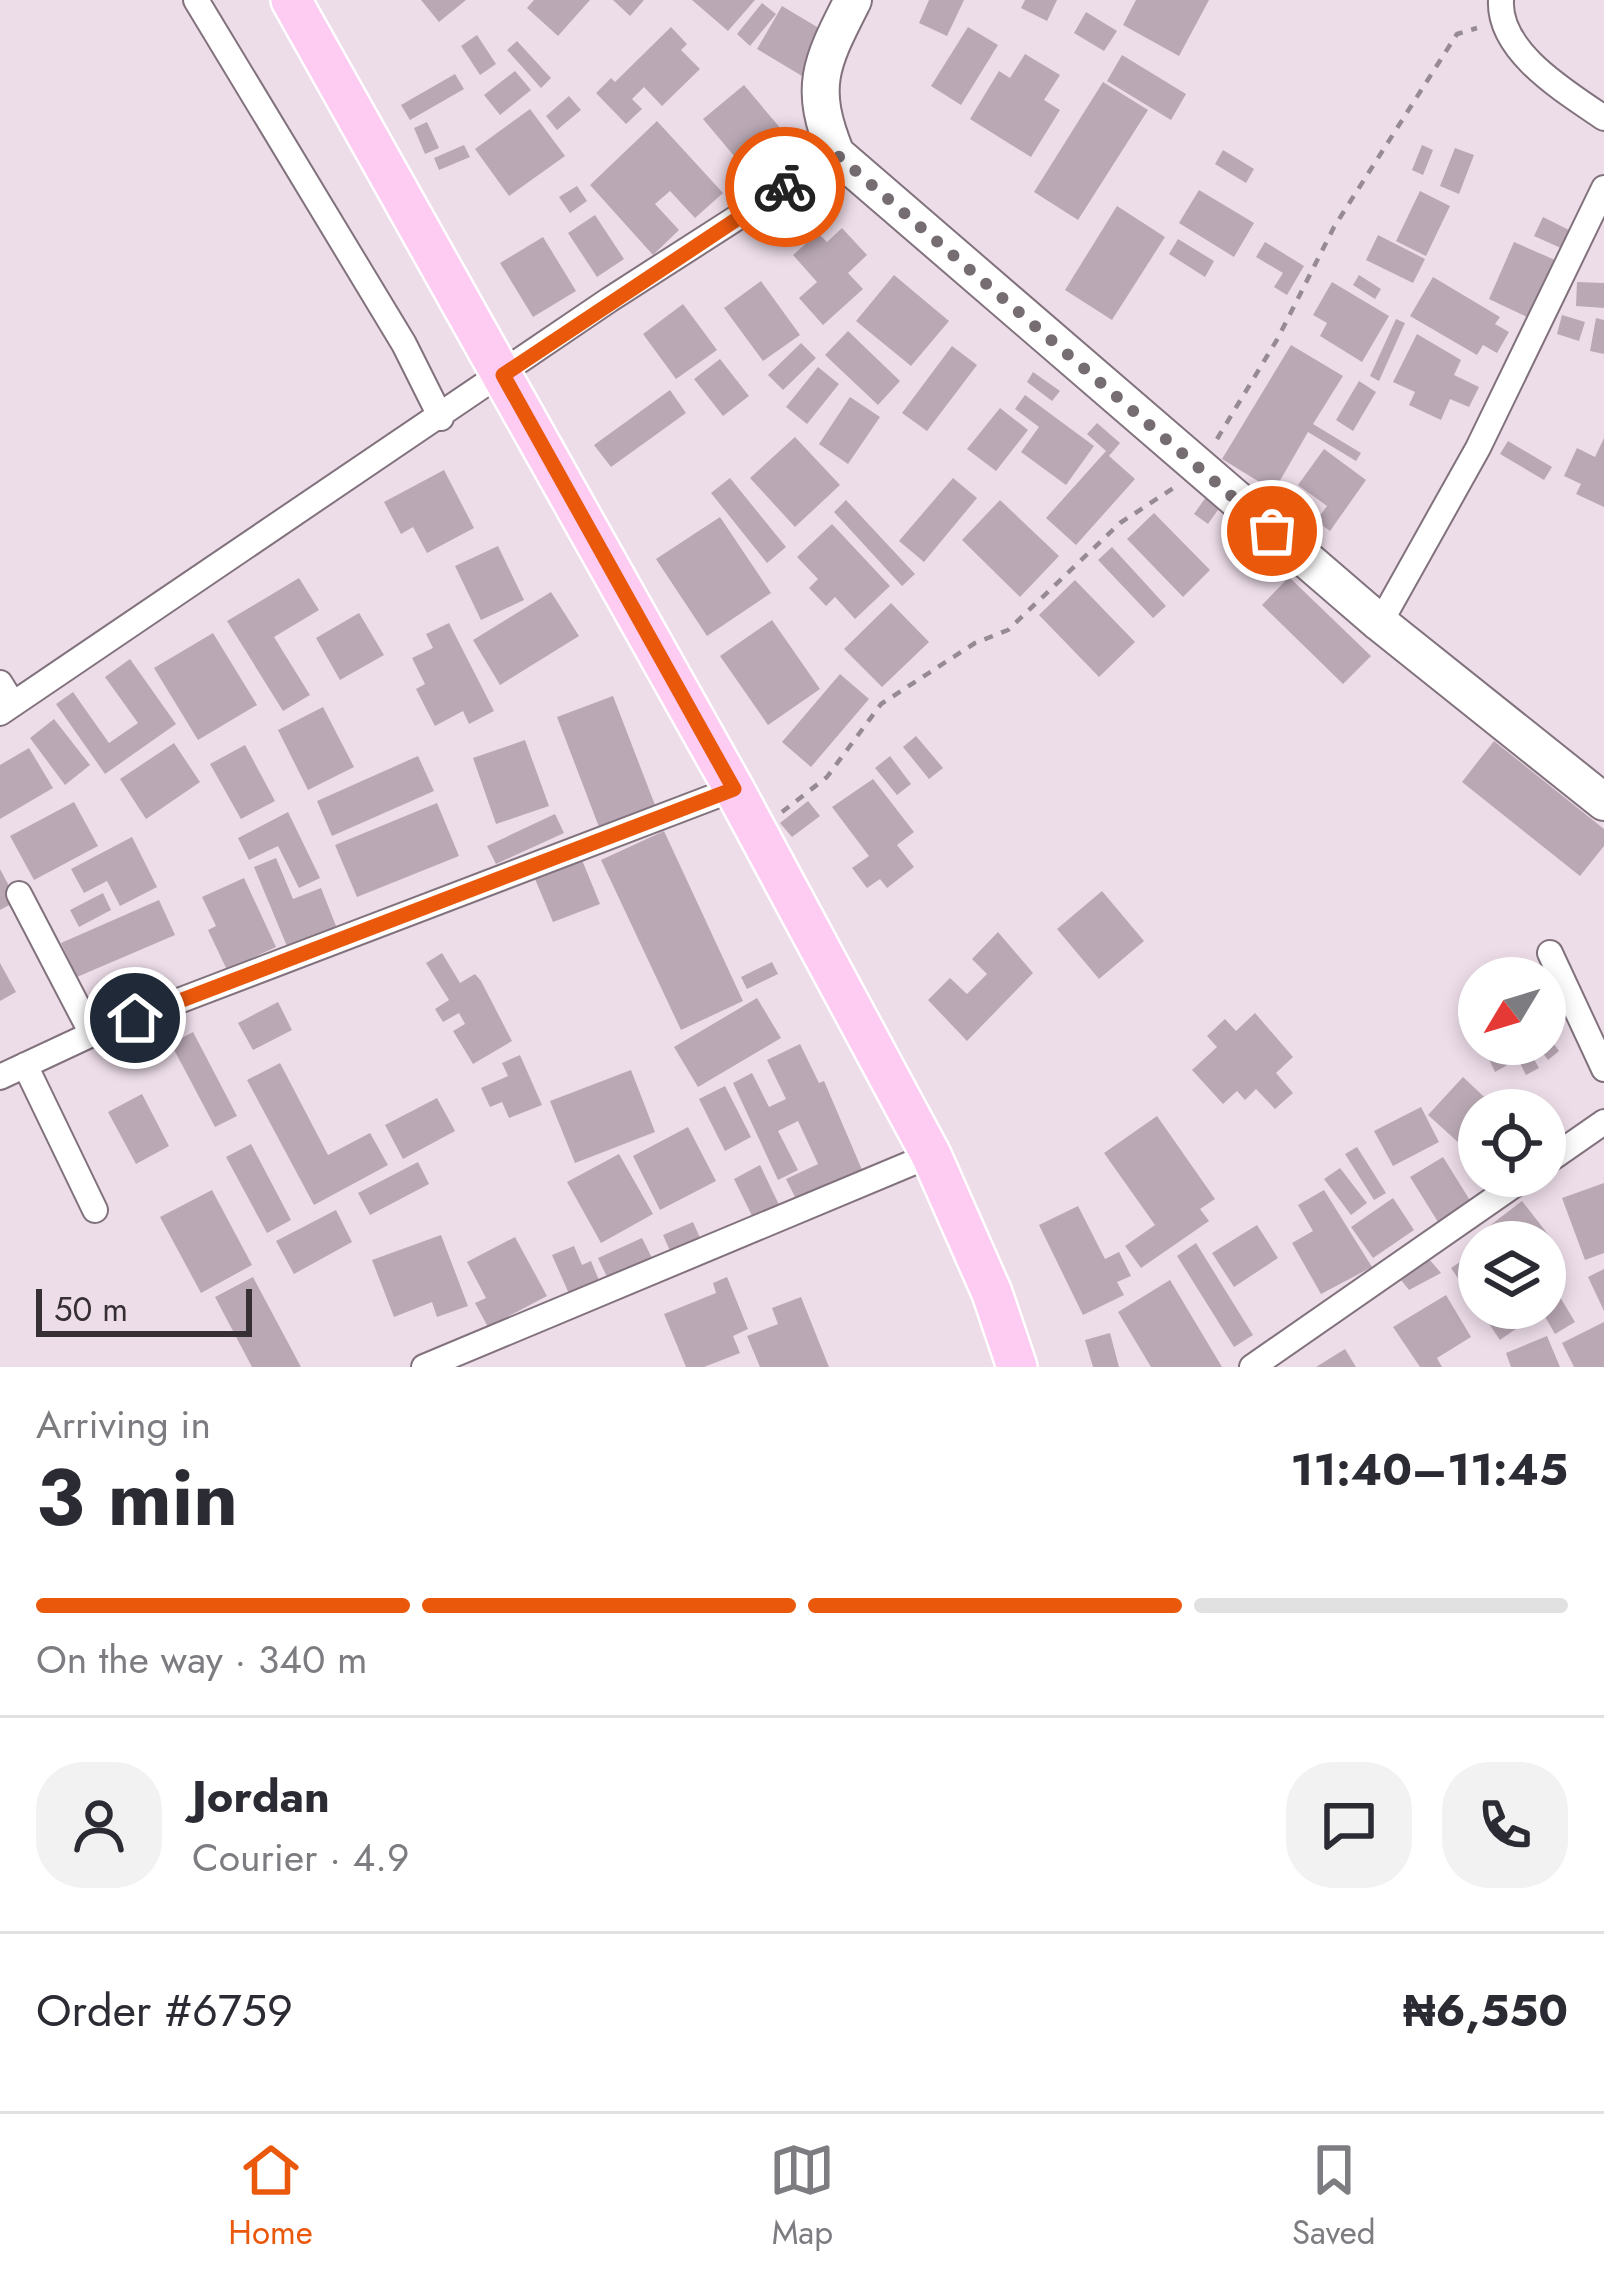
<!DOCTYPE html>
<html lang="en">
<head>
<meta charset="utf-8">
<style>
  body { margin:0; font-family:Jost,sans-serif; background:#f2f2f3; color:#2b2b33; height:100vh; display:flex; flex-direction:column; font-size:45px; white-space:nowrap }
  * { box-sizing:border-box; margin:0 }
  p { font-size:39px; color:#7c7c81 }
  .icon { flex:none; width:66px; height:66px; fill:none; stroke:currentColor; stroke-width:2; stroke-linecap:round; stroke-linejoin:round }
  .map { position:relative; height:1367px; overflow:hidden }
  .side { display:flex; flex-direction:column; background:#fff; flex:1 }
  .side>* { flex:none }
  .needle { width:78px; rotate:232deg }
  .buttons { position:absolute; left:1458px; top:957px; display:grid; gap:24px }
  .buttons a { display:grid; place-items:center; width:108px; height:108px; border-radius:50%; background:#fff; box-shadow:0 6px 18px #0003; font-size:60px }
  .scale { position:absolute; left:36px; bottom:30px; width:216px; box-sizing:border-box; padding-left:12px; border:6px solid #363034; border-top:0; font-size:33px; line-height:42px; white-space:nowrap; color:#363034; -webkit-text-stroke:9px #eddde9; paint-order:stroke }
  .pin { position:absolute; display:grid; place-items:center; width:102px; height:102px; color:#fff; margin:-51px; border:6px solid #fff; border-radius:50%; box-shadow:0 3px 12px #0007 }
  .courier { position:absolute; display:grid; place-items:center; width:120px; height:120px; margin:-60px; border:9px solid #ea580c; border-radius:50%; background:#fff; color:#222; box-shadow:0 3px 15px #0007 }
  .head em { font-style:normal; font-weight:700 }
  .head div { display:flex; flex-direction:column-reverse }
  .head { display:flex; align-items:center; justify-content:space-between; height:204px; padding:0 36px }
  h1 { font-size:78px; font-weight:700; line-height:90px }
  .bar { display:grid; grid-template-columns:repeat(4,1fr); gap:18px 12px; align-content:center; height:144px; padding:0 36px }
  .bar i { height:15px; border-radius:9px; background:#e1e1e2 }
  .bar .current { background:#ea580c }
  .bar p { grid-column:span 4 }
  .line { display:flex; align-items:center; gap:30px; padding:0 36px; border-top:3px solid #e1e1e2 }
  .line div { flex:1 }
  .round { display:grid; place-items:center; flex:none; width:126px; height:126px; border-radius:48px; background:#f2f2f3 }
  .tab-bar { display:flex; justify-content:space-around; align-items:center; height:168px; border-top:3px solid #e1e1e2; background:#fff; font-size:33px; color:#7c7c81 }
  .tab-bar a { display:grid; justify-items:center; gap:6px }
  .tab-bar .current { color:#ea580c }
  .map>svg:first-child { display:block }
  .building { fill:#baa9b5 }
  .lines { fill:none; stroke-linecap:round; stroke-linejoin:round }
  .street-casing { stroke:#81727d; stroke-width:28 }
  .secondary-casing { stroke:#81727d; stroke-width:40 }
  .primary-casing { stroke:#fff; stroke-width:44 }
  .path { stroke:#978b93; stroke-width:4.5; stroke-dasharray:9 9; stroke-linecap:butt }
  .street { stroke:#fff; stroke-width:24 }
  .secondary { stroke:#fff; stroke-width:36 }
  .primary { stroke:#fecbf2; stroke-width:39 }
  .done { stroke:#766d73; stroke-width:12; stroke-dasharray:0 21.6 }
  .route { stroke:#ea580c; stroke-width:15 }
</style>
</head>
<body>
<div class="map">
<svg width="1604" height="1367" viewBox="0 0 1604 1367">
  <rect width="100%" height="100%" fill="#eddde9"/>
  <path class="building" d="M 421,0 L 466,0 L 439,22 Z
    M 534,0 L 590,0 L 558,36 L 527,8 Z
    M 613,0 L 644,0 L 630,16 Z
    M 692,0 L 755,0 L 728,31 Z
    M 929,0 L 964,0 L 947,36 L 919,23 Z
    M 1025,0 L 1057,0 L 1047,21 L 1021,8 Z
    M 1136,0 L 1209,0 L 1179,56 L 1123,25 Z
    M 762,3 L 776,14 L 750,46 L 737,34 Z
    M 782,6 L 832,36 L 807,79 L 757,49 Z
    M 1086,12 L 1117,31 L 1104,51 L 1074,33 Z
    M 671,27 L 687,44 L 681,50 L 700,69 L 662,106 L 644,87 L 632,99 L 642,109 L 626,124 L 596,93 L 611,78 L 615,82 Z
    M 968,27 L 998,45 L 961,105 L 931,86 Z
    M 477,35 L 496,64 L 480,75 L 461,46 Z
    M 517,41 L 551,78 L 541,88 L 507,50 Z
    M 1025,54 L 1060,75 L 1044,100 L 1060,110 L 1031,157 L 970,119 L 999,71 L 1010,78 Z
    M 1122,55 L 1186,94 L 1171,120 L 1107,81 Z
    M 515,71 L 531,90 L 500,115 L 484,95 Z
    M 455,74 L 464,89 L 410,120 L 401,105 Z
    M 1103,82 L 1148,110 L 1078,220 L 1034,192 Z
    M 744,85 L 797,148 L 756,182 L 703,119 Z
    M 569,96 L 581,110 L 557,130 L 546,116 Z
    M 530,109 L 565,156 L 509,196 L 475,149 Z
    M 657,121 L 723,193 L 695,218 L 670,191 L 655,204 L 679,230 L 653,255 L 590,185 Z
    M 427,122 L 439,148 L 425,154 L 414,128 Z
    M 464,145 L 470,157 L 439,170 L 434,158 Z
    M 1422,145 L 1433,150 L 1423,175 L 1412,170 Z
    M 1455,148 L 1474,155 L 1459,194 L 1440,186 Z
    M 1223,150 L 1254,169 L 1246,183 L 1215,164 Z
    M 577,186 L 587,201 L 570,213 L 559,197 Z
    M 1199,190 L 1254,223 L 1234,257 L 1179,223 Z
    M 1420,191 L 1450,206 L 1426,256 L 1396,241 Z
    M 1117,206 L 1165,237 L 1112,320 L 1065,290 Z
    M 595,215 L 624,259 L 597,277 L 568,233 Z
    M 1543,217 L 1571,231 L 1563,249 L 1534,236 Z
    M 842,228 L 867,255 L 848,273 L 863,289 L 823,325 L 799,298 L 817,282 L 793,255 L 818,233 L 827,242 Z
    M 1378,235 L 1425,259 L 1413,283 L 1366,260 Z
    M 543,237 L 576,291 L 533,317 L 500,263 Z
    M 1178,239 L 1214,261 L 1205,277 L 1169,254 Z
    M 1265,242 L 1304,266 L 1287,295 L 1274,287 L 1283,273 L 1256,257 Z
    M 1514,242 L 1555,260 L 1529,318 L 1489,299 Z
    M 894,275 L 949,321 L 911,366 L 856,321 Z
    M 1359,275 L 1381,289 L 1375,299 L 1353,285 Z
    M 1433,277 L 1500,317 L 1495,324 L 1509,332 L 1497,353 L 1483,345 L 1477,355 L 1410,316 Z
    M 761,281 L 800,335 L 763,361 L 724,308 Z
    M 1332,282 L 1389,316 L 1362,362 L 1320,336 L 1327,323 L 1313,315 Z
    M 1577,282 L 1604,283 L 1604,308 L 1576,306 Z
    M 683,304 L 717,350 L 676,379 L 643,334 Z
    M 1562,315 L 1585,322 L 1579,341 L 1557,334 Z
    M 1596,318 L 1604,320 L 1604,354 L 1590,351 Z
    M 1396,319 L 1405,323 L 1379,381 L 1370,376 Z
    M 848,331 L 900,381 L 878,405 L 825,355 Z
    M 1417,334 L 1461,360 L 1454,375 L 1479,387 L 1469,407 L 1450,399 L 1441,420 L 1409,405 L 1415,392 L 1393,382 Z
    M 801,343 L 816,358 L 783,390 L 768,375 Z
    M 1291,345 L 1343,376 L 1313,424 L 1361,453 L 1356,461 L 1308,432 L 1274,491 L 1222,459 Z
    M 952,346 L 977,365 L 927,431 L 902,413 Z
    M 720,359 L 749,396 L 723,416 L 694,379 Z
    M 818,367 L 839,384 L 807,424 L 786,407 Z
    M 1033,372 L 1060,391 L 1052,401 L 1027,382 Z
    M 1359,381 L 1376,392 L 1353,431 L 1336,420 Z
    M 670,390 L 686,413 L 611,467 L 594,445 Z
    M 1025,395 L 1094,446 L 1066,485 L 1021,452 L 1039,427 L 1015,409 Z
    M 850,397 L 880,417 L 848,464 L 819,444 Z
    M 1000,408 L 1028,430 L 996,471 L 967,449 Z
    M 1097,423 L 1120,443 L 1109,456 L 1135,479 L 1076,545 L 1046,518 L 1106,451 L 1087,434 Z
    M 795,437 L 840,485 L 795,527 L 750,478 Z
    M 1604,438 L 1604,507 L 1576,494 L 1581,484 L 1564,476 L 1577,448 L 1595,457 Z
    M 1508,441 L 1552,467 L 1544,480 L 1500,454 Z
    M 1324,449 L 1366,480 L 1330,531 L 1316,521 L 1327,506 L 1298,485 Z
    M 444,470 L 474,528 L 427,553 L 413,527 L 401,534 L 384,502 Z
    M 730,478 L 786,547 L 767,563 L 711,493 Z
    M 953,478 L 977,498 L 924,562 L 899,541 Z
    M 1206,497 L 1220,507 L 1208,524 L 1194,514 Z
    M 846,500 L 915,574 L 902,586 L 834,512 Z
    M 1000,500 L 1059,556 L 1020,597 L 962,540 Z
    M 1154,513 L 1210,570 L 1183,597 L 1127,539 Z
    M 720,517 L 771,593 L 707,636 L 656,559 Z
    M 832,524 L 890,586 L 855,619 L 835,597 L 826,606 L 809,588 L 818,579 L 797,557 Z
    M 498,546 L 524,600 L 481,620 L 455,566 Z
    M 1112,547 L 1166,606 L 1153,618 L 1098,560 Z
    M 1289,577 L 1371,656 L 1343,684 L 1262,605 Z
    M 299,578 L 319,610 L 274,637 L 310,695 L 283,711 L 227,621 Z
    M 1075,580 L 1135,642 L 1099,677 L 1039,615 Z
    M 551,592 L 579,636 L 500,685 L 473,640 Z
    M 891,603 L 929,642 L 882,687 L 844,649 Z
    M 359,613 L 384,655 L 340,680 L 316,638 Z
    M 772,620 L 820,689 L 768,725 L 720,656 Z
    M 449,623 L 494,711 L 469,724 L 463,711 L 435,726 L 416,689 L 425,684 L 412,658 L 433,648 L 426,634 Z
    M 213,633 L 257,705 L 198,740 L 154,668 Z
    M 130,659 L 176,724 L 105,774 L 56,704 L 73,692 L 109,743 L 138,723 L 105,677 Z
    M 840,674 L 869,699 L 811,767 L 782,742 Z
    M 613,696 L 655,805 L 599,827 L 557,717 Z
    M 323,707 L 354,767 L 308,790 L 278,730 Z
    M 54,719 L 90,765 L 65,785 L 30,738 Z
    M 916,736 L 943,768 L 929,779 L 903,747 Z
    M 525,740 L 549,806 L 496,824 L 473,758 Z
    M 1494,741 L 1604,829 L 1604,846 L 1580,876 L 1462,782 Z
    M 174,743 L 200,782 L 146,819 L 120,779 Z
    M 245,745 L 275,801 L 241,819 L 210,764 Z
    M 29,748 L 53,788 L 0,819 L 0,765 Z
    M 418,756 L 434,791 L 332,836 L 317,801 Z
    M 890,756 L 911,784 L 897,795 L 875,768 Z
    M 873,779 L 914,832 L 897,845 L 914,867 L 887,888 L 880,879 L 867,888 L 852,868 L 869,856 L 832,807 Z
    M 808,801 L 820,816 L 792,837 L 780,823 Z
    M 74,802 L 98,846 L 34,880 L 10,836 Z
    M 437,803 L 459,856 L 357,897 L 335,845 Z
    M 288,812 L 320,878 L 299,888 L 278,846 L 249,860 L 238,838 Z
    M 555,814 L 564,833 L 496,864 L 487,846 Z
    M 664,831 L 743,1001 L 681,1030 L 601,860 Z
    M 132,837 L 157,887 L 120,906 L 107,881 L 84,893 L 71,869 Z
    M 276,858 L 293,899 L 321,888 L 338,931 L 289,951 L 254,867 Z
    M 582,860 L 600,904 L 553,922 L 535,879 Z
    M 0,869 L 17,901 L 0,910 Z
    M 244,878 L 276,947 L 227,970 L 208,930 L 216,926 L 202,897 Z
    M 1102,891 L 1144,941 L 1099,979 L 1057,929 Z
    M 103,893 L 111,910 L 79,927 L 70,910 Z
    M 159,900 L 175,935 L 77,977 L 61,943 Z
    M 998,932 L 1033,973 L 967,1041 L 928,1000 L 950,978 L 967,994 L 987,974 L 972,959 Z
    M 442,953 L 460,983 L 475,974 L 481,981 L 512,1041 L 473,1064 L 453,1031 L 465,1024 L 459,1013 L 443,1022 L 435,1009 L 449,1000 L 426,963 Z
    M 772,962 L 778,974 L 747,989 L 741,977 Z
    M 0,963 L 16,992 L 0,1001 Z
    M 757,998 L 781,1038 L 698,1087 L 674,1047 Z
    M 278,1002 L 292,1030 L 253,1050 L 238,1023 Z
    M 1255,1013 L 1293,1057 L 1276,1073 L 1293,1093 L 1275,1109 L 1256,1089 L 1245,1100 L 1237,1091 L 1223,1104 L 1192,1070 L 1217,1047 L 1207,1036 L 1225,1019 L 1236,1031 Z
    M 193,1032 L 237,1116 L 215,1127 L 171,1044 Z
    M 1545,1032 L 1559,1051 L 1548,1060 L 1536,1044 L 1545,1044 Z
    M 800,1044 L 819,1083 L 824,1081 L 863,1172 L 798,1203 L 786,1179 L 818,1164 L 798,1121 L 778,1131 L 798,1170 L 778,1180 L 733,1083 L 752,1073 L 769,1107 L 786,1099 L 767,1060 Z
    M 1525,1044 L 1539,1068 L 1526,1075 L 1518,1059 L 1495,1072 L 1488,1057 L 1508,1044 Z
    M 520,1055 L 542,1105 L 509,1118 L 502,1102 L 490,1107 L 481,1088 L 508,1076 L 502,1063 Z
    M 280,1063 L 328,1155 L 370,1133 L 388,1165 L 314,1205 L 247,1080 Z
    M 631,1070 L 655,1132 L 575,1163 L 550,1101 Z
    M 1463,1077 L 1495,1107 L 1479,1110 L 1479,1124 L 1460,1144 L 1428,1115 Z
    M 725,1086 L 751,1137 L 725,1151 L 699,1099 Z
    M 1523,1090 L 1534,1110 L 1512,1110 L 1506,1099 Z
    M 142,1094 L 169,1146 L 136,1164 L 108,1112 Z
    M 437,1098 L 455,1131 L 403,1159 L 385,1125 Z
    M 1421,1107 L 1439,1142 L 1393,1166 L 1374,1131 Z
    M 1157,1116 L 1215,1199 L 1200,1209 L 1209,1221 L 1141,1268 L 1125,1246 L 1155,1225 L 1104,1153 Z
    M 688,1127 L 716,1181 L 660,1210 L 633,1156 Z
    M 251,1144 L 291,1220 L 267,1233 L 226,1157 Z
    M 1357,1147 L 1386,1193 L 1374,1200 L 1345,1154 Z
    M 619,1154 L 653,1214 L 601,1243 L 567,1182 Z
    M 1443,1157 L 1471,1202 L 1438,1222 L 1410,1177 Z
    M 418,1162 L 429,1184 L 370,1215 L 358,1193 Z
    M 760,1165 L 782,1211 L 756,1224 L 734,1179 Z
    M 1340,1168 L 1367,1203 L 1351,1215 L 1324,1179 Z
    M 1604,1183 L 1604,1253 L 1585,1260 L 1562,1198 Z
    M 212,1190 L 252,1265 L 201,1293 L 160,1217 Z
    M 1324,1190 L 1372,1267 L 1321,1294 L 1292,1243 L 1313,1231 L 1298,1205 Z
    M 1393,1198 L 1414,1230 L 1373,1258 L 1351,1227 Z
    M 1522,1201 L 1554,1242 L 1545,1249 L 1545,1242 L 1493,1242 L 1484,1230 Z
    M 1078,1206 L 1105,1259 L 1119,1252 L 1131,1276 L 1117,1282 L 1124,1295 L 1083,1315 L 1039,1225 Z
    M 336,1210 L 352,1242 L 294,1274 L 276,1241 Z
    M 693,1222 L 701,1240 L 671,1253 L 663,1235 Z
    M 1257,1225 L 1278,1258 L 1234,1287 L 1212,1253 Z
    M 441,1235 L 468,1306 L 437,1317 L 432,1302 L 394,1317 L 372,1260 Z
    M 515,1237 L 547,1296 L 488,1327 L 475,1303 L 486,1298 L 467,1262 Z
    M 642,1238 L 653,1260 L 609,1281 L 598,1258 Z
    M 1196,1243 L 1253,1335 L 1234,1347 L 1177,1256 Z
    M 574,1246 L 582,1265 L 591,1261 L 601,1285 L 570,1296 L 552,1255 Z
    M 1479,1249 L 1479,1308 L 1529,1308 L 1534,1316 L 1500,1340 L 1451,1268 Z
    M 1429,1259 L 1441,1273 L 1409,1290 L 1401,1280 Z
    M 1604,1269 L 1604,1311 L 1588,1277 Z
    M 1545,1272 L 1575,1322 L 1555,1334 L 1540,1308 L 1545,1308 Z
    M 253,1277 L 301,1367 L 252,1367 L 215,1297 Z
    M 727,1277 L 748,1329 L 733,1336 L 740,1353 L 704,1367 L 686,1367 L 664,1314 L 716,1293 L 713,1283 Z
    M 1170,1280 L 1222,1367 L 1151,1367 L 1118,1312 Z
    M 1446,1295 L 1471,1337 L 1437,1358 L 1442,1367 L 1420,1367 L 1393,1327 Z
    M 801,1297 L 829,1367 L 760,1367 L 747,1336 L 778,1324 L 772,1308 Z
    M 1604,1322 L 1604,1367 L 1574,1367 L 1562,1343 Z
    M 1110,1333 L 1119,1367 L 1093,1367 L 1085,1340 Z
    M 1547,1336 L 1560,1367 L 1511,1367 L 1506,1353 Z
    M 1345,1349 L 1356,1367 L 1316,1367 Z"/>
  <g class="lines">
    <g class="street-casing">
      <path id="street" d="M 196,0 L 404,344 L 441,418
        M 1501,0 C 1498,52 1566,92 1604,118
        M 1380,623 L 1478,448 L 1604,188
        M 0,683 L 13,704
        M 0,713 L 609,300 L 836,154
        M 19,894 L 92,1034
        M 1550,953 L 1604,1069
        M 25,1065 L 95,1210
        M 0,1077 L 92,1034 L 734,789
        M 1545,1163 L 1604,1122
        M 424,1367 L 931,1155
        M 1252,1367 L 1527,1176"/>
    </g>
    <g class="secondary-casing">
      <path id="secondary" d="M 853,0 C 821,63 808,86 836,154 L 1380,623 L 1604,802"/>
    </g>
    <g class="primary-casing">
      <path id="primary" d="M 291,0 L 734,789 L 931,1155 L 992,1293 L 1017,1367"/>
    </g>
    <path class="path" d="M 1217,439 L 1278,338 L 1334,227 L 1457,34 L 1477,28
      M 782,812 L 827,777 L 881,704 L 975,643 L 1008,630 L 1120,523 L 1175,487"/>
    <use href="#street" class="street"/>
    <use href="#secondary" class="secondary"/>
    <use href="#primary" class="primary"/>
  </g>
  <g class="lines">
    <path class="done" d="M 785,187 L 836,154 L 1272,531"/>
    <path class="route" d="M 135,1018 L 734,789 L 503,375 L 785,187"/>
  </g>
</svg>
<div class="buttons">
<a><svg class="needle" viewBox="-14 -14 28 28"><path d="M0-13l5 13h-10z" fill="#e53935"/><path d="M0 13l5-13h-10z" fill="#7c7c81"/></svg></a>
<a><svg class="icon" aria-label="locate" viewBox="0 0 24 24"><circle cx="12" cy="12" r="6"/><path d="M12 2v4M12 18v4M2 12h4M18 12h4"/></svg></a>
<a><svg class="icon" aria-label="layers" viewBox="0 0 24 24"><path d="M12 4l9 5-9 5-9-5zM3 14l9 5 9-5"/></svg></a>
</div>
<div class="scale">50 m</div>
<div class="pin" style="left:1272px;top:531px;background:#ea580c"><svg class="icon" aria-label="bag" viewBox="0 0 24 24"><path d="M5 8h14l-1 12H6zM9 8a3 3 0 0 1 6 0"/></svg></div>
<div class="pin" style="left:135px;top:1018px;background:#1f2937"><svg class="icon" aria-label="home" viewBox="0 0 24 24"><path d="M3 11l9-7 9 7M6 9v11h12V9"/></svg></div>
<div class="courier" style="left:785px;top:187px"><svg class="icon" aria-label="bike" viewBox="0 0 24 24"><circle cx="6" cy="16" r="4"/><circle cx="18" cy="16" r="4"/><path d="M6 16l4-8h5l3 8M10 8l3 8H6M13 5h3"/></svg></div>
</div>
<section class="side">
<div class="head"><div><h1>3 min</h1><p>Arriving in</p></div><em>11:40–11:45</em></div>
<div class="bar"><i class="current"></i><i class="current"></i><i class="current"></i><i></i><p>On the way · 340 m</p></div>
<div class="line" style="height:216px"><a class="round"><svg class="icon" aria-label="person" viewBox="0 0 24 24"><circle cx="12" cy="8" r="4"/><path d="M4 21q1-7 8-7t8 7"/></svg></a><div><b>Jordan</b><p>Courier · 4.9</p></div><a class="round"><svg class="icon" aria-label="chat" viewBox="0 0 24 24"><path d="M4 5h16v11H9l-5 4z"/></svg></a><a class="round"><svg class="icon" aria-label="phone" viewBox="0 0 24 24"><path d="M5 4h4l2 5-3 2q2 4 5 5l2-3 5 2v4C11 20 4 13 5 4z"/></svg></a></div>
<div class="line" style="height:156px"><div>Order #6759</div><b>₦6,550</b></div>
</section>
<nav class="tab-bar">
<a class="current"><svg class="icon" aria-label="home" viewBox="0 0 24 24"><path d="M3 11l9-7 9 7M6 9v11h12V9"/></svg>Home</a>
<a><svg class="icon" aria-label="map" viewBox="0 0 24 24"><path d="M3 6l6-2 6 2 6-2v14l-6 2-6-2-6 2zM9 4v14M15 6v14"/></svg>Map</a>
<a><svg class="icon" aria-label="saved" viewBox="0 0 24 24"><path d="M7 4h10v16l-5-4-5 4z"/></svg>Saved</a>
</nav>
</body>
</html>
